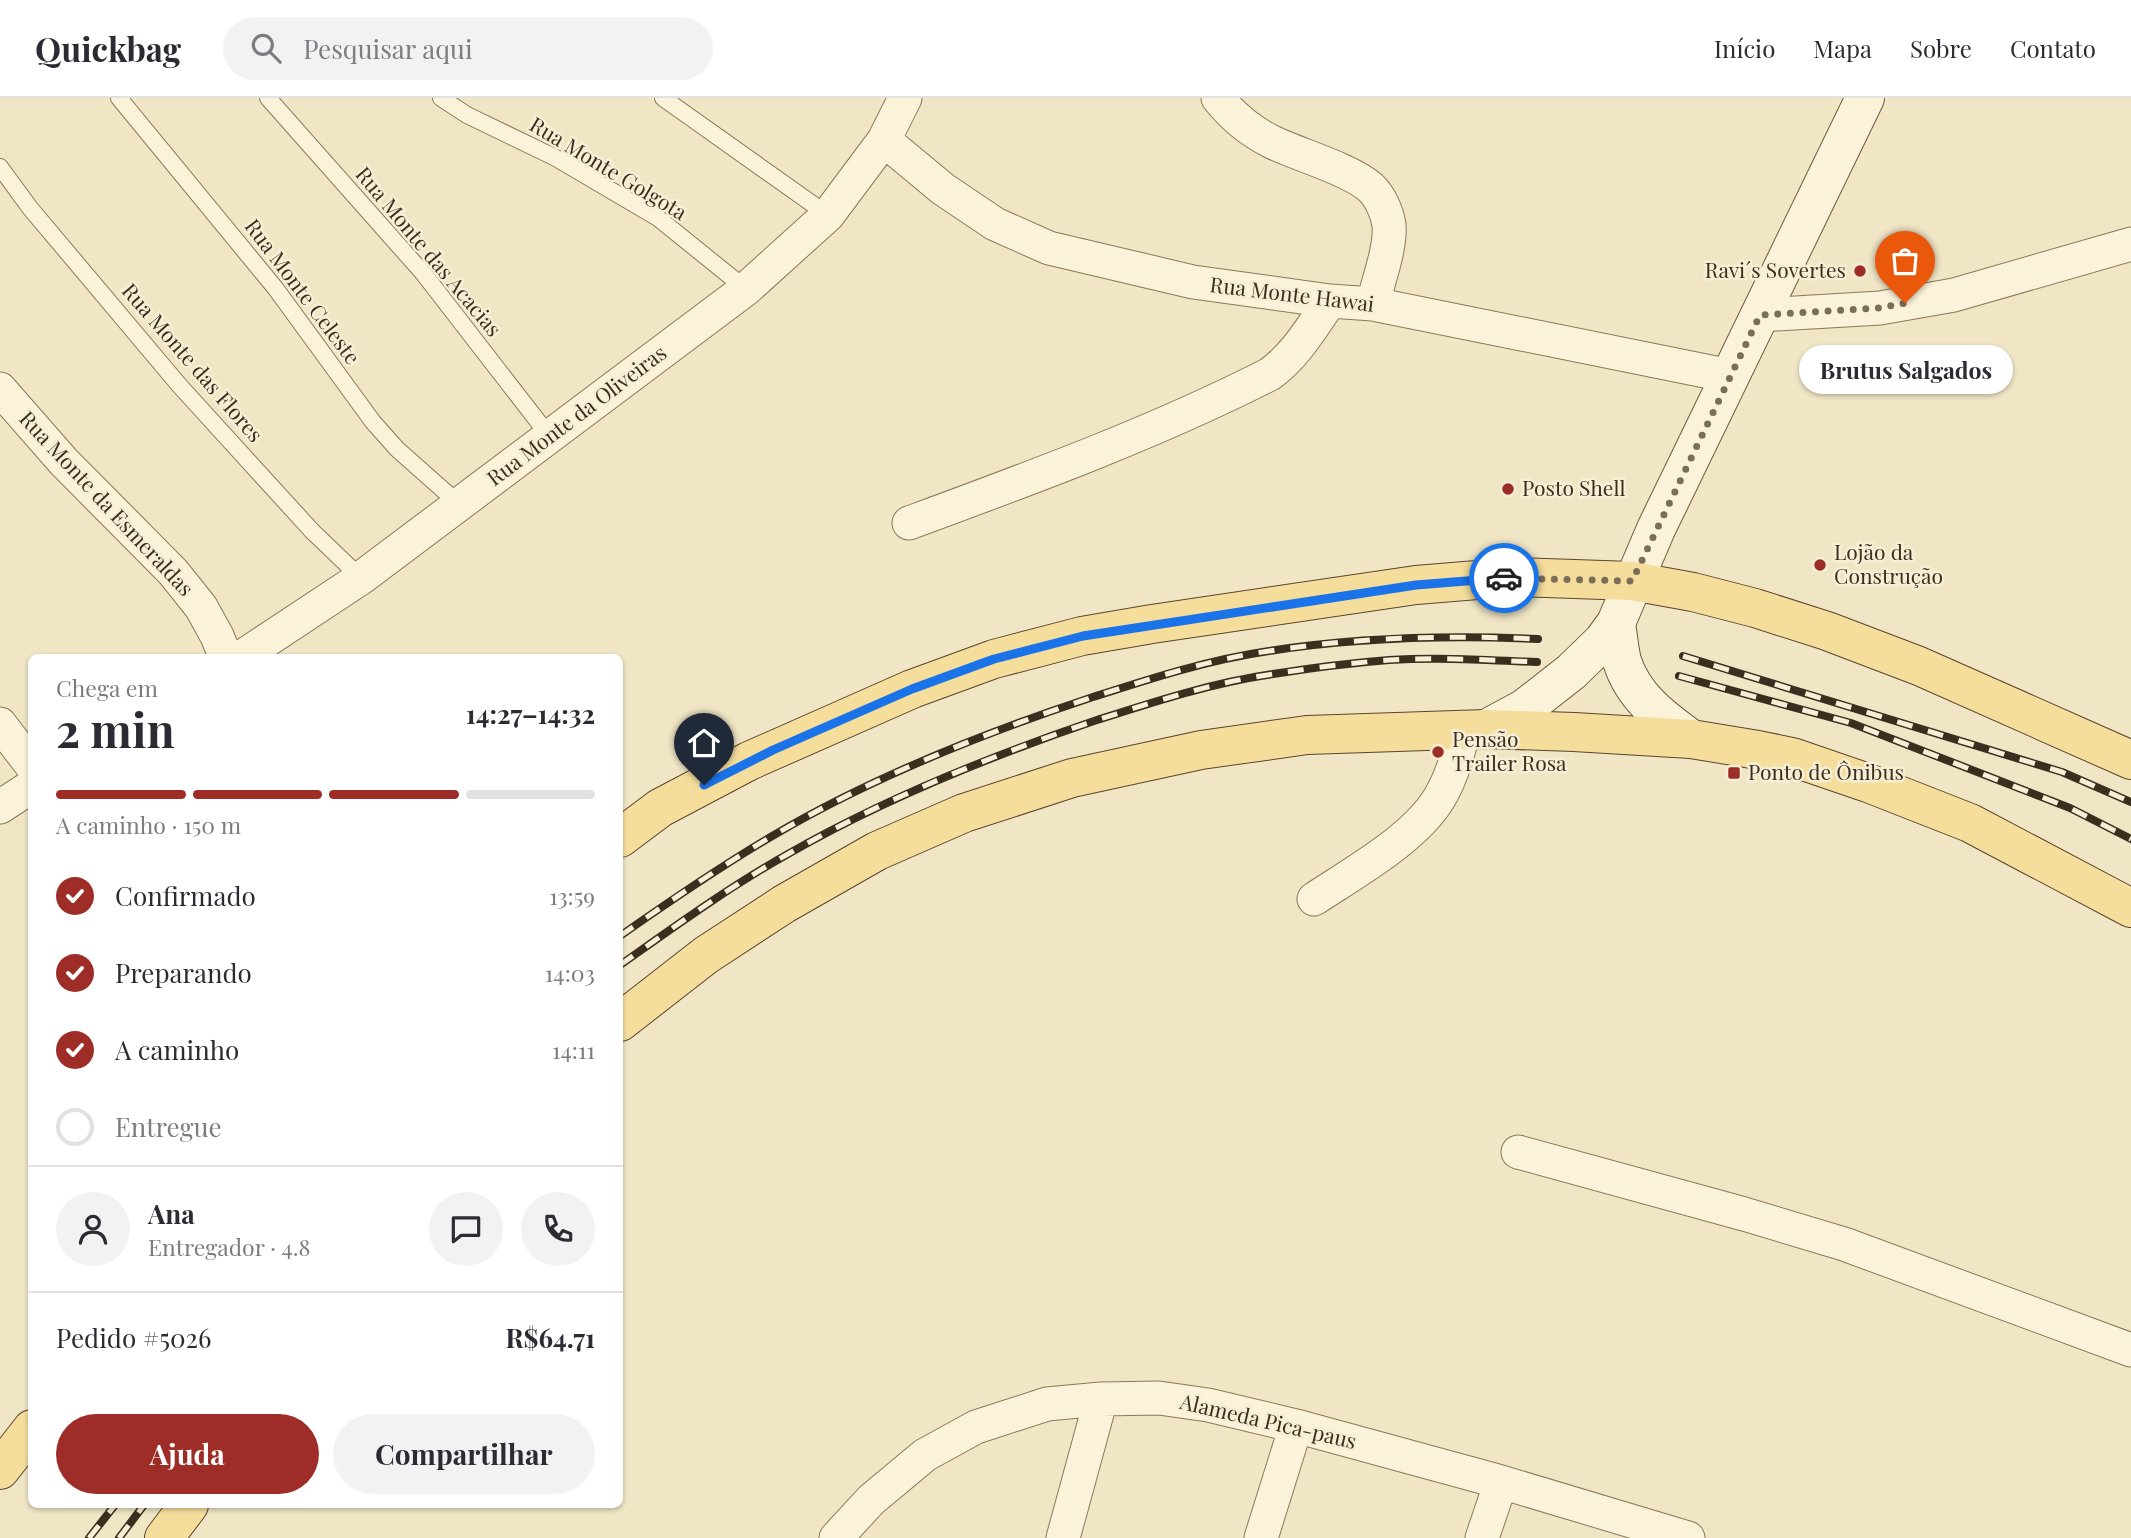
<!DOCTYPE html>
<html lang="pt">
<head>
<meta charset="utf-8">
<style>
  body { margin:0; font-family:"Playfair Display",serif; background:#f2f2f3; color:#2b2b33; height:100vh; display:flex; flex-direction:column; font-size:26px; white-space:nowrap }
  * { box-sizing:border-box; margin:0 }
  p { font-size:23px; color:#7c7c81 }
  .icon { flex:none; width:38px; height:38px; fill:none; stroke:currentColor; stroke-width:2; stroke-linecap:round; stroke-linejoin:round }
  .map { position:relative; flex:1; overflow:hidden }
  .drawer { position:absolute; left:28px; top:556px; width:595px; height:854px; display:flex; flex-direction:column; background:#fff; border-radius:10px; box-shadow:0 2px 5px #0004 }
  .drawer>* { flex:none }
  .pin { position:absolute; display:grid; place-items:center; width:60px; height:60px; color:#fff; margin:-72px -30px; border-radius:50% 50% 50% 0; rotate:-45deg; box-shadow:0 0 7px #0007 }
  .pin .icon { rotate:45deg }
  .courier { position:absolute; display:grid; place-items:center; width:70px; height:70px; margin:-35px; border:5px solid #1a73e8; border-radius:50%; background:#fff; color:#222; box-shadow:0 2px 9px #0007 }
  .bubble { position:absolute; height:49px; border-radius:24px; background:#fff; box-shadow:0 2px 5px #0004; font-size:23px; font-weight:700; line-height:49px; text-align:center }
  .headline em { font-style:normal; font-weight:700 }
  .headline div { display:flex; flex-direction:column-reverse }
  .headline { display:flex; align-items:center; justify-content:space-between; height:119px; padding:0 28px }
  h1 { font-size:46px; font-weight:700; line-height:52px }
  .bar { display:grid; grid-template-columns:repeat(4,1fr); gap:10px 7px; align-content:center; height:84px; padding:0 28px }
  .bar i { height:9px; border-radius:5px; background:#e1e1e2 }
  .bar .selected { background:#9e2c27 }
  .bar p { grid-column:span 4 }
  .line { display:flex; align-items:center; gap:18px; padding:0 28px; border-top:2px solid #e1e1e2 }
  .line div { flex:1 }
  .round { display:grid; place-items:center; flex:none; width:74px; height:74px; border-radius:37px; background:#f2f2f3 }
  ol { padding:0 28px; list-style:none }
  li { display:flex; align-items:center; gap:21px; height:77px }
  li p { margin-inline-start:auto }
  li .icon { padding:7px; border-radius:50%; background:#9e2c27; color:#fff; stroke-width:4 }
  li:last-child { color:#7c7c81 }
  li i { width:38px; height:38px; border:4px solid #e1e1e2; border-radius:50% }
  .button { display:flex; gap:14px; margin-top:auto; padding:14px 28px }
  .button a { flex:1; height:80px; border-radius:42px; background:#9e2c27; color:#fff; font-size:28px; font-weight:700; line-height:80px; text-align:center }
  .button a+a { background:#f2f2f3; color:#2b2b33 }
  header { display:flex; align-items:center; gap:42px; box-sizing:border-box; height:98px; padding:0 35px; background:#fff; border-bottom:2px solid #e1e1e2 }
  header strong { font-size:33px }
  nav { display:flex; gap:38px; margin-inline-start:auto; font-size:24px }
  .search { width:490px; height:63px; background:#f2f2f3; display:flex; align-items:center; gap:18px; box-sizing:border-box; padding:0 24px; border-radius:38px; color:#7c7c81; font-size:26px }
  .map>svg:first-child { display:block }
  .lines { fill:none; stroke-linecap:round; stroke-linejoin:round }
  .lane-casing { stroke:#8c775a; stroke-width:18 }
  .street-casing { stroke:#8c775a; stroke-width:35 }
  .secondary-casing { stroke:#6e583d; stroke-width:40 }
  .primary-casing { stroke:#5a452e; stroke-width:40 }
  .lane { stroke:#faf2d9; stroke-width:16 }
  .street { stroke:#faf2d9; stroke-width:33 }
  .secondary { stroke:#faf2d9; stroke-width:38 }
  .primary { stroke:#f5dd9c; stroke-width:38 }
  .rail-casing { stroke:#3c2e1e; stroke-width:8 }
  .rail { stroke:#f7efd5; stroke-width:5; stroke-dasharray:16; stroke-linecap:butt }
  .done { stroke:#7b6e58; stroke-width:7; stroke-dasharray:0 12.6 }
  .route { stroke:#1a73e8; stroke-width:9 }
  .poi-dot { fill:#9e2c27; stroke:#f7efd5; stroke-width:2.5 }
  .labels { text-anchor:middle; stroke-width:5; stroke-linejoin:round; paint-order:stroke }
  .street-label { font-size:21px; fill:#3c2e1e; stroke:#f7efd5 }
  .poi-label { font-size:21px; fill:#3c2e1e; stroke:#f7efd5; text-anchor:start }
</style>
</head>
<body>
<header>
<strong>Quickbag</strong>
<div class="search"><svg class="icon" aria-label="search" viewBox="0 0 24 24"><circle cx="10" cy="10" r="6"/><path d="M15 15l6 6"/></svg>Pesquisar aqui</div>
<nav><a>Início</a><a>Mapa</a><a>Sobre</a><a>Contato</a></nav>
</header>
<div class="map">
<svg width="2131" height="1440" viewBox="0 0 2131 1440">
  <rect width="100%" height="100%" fill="#f0e5c5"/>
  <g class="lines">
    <g class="lane-casing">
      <path id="lane" d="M 119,0 L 276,191 L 373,324 L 397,351 L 459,406
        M 268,0 L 423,175 L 550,339
        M 441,0 L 467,17 L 556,60 L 658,120 L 746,191
        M 663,0 L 828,117
        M 0,69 L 30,110 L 179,287 L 312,433 L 361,480"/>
    </g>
    <g class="street-casing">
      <path id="street" d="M 1218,0 C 1233,19 1250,33 1272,44 C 1299,57 1349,71 1370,89 C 1380,98 1387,114 1389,127 C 1391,150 1378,183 1373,206
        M 884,42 L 943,91 L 995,126 L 1049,150 L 1193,184 L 1330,203 L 1373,206 L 1730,278
        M 1760,217 L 1880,210 L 1954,197 L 2131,146
        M 0,291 L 63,363 L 173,474 L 201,509 L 217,538 L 226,560
        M 909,425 C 1031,380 1154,335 1270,276 C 1296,257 1312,229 1330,203
        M 240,560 L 361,480 L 746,191 L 828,117 L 884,42 L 905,0
        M 0,626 L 32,668
        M 0,709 L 32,688
        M 1314,801 C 1352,776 1407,745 1434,708 C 1450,686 1457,659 1464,633
        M 1518,1054 L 1744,1116 L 1844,1146 L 2131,1252
        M 836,1440 L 871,1402 L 925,1357 L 976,1329 L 1047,1306 L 1101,1301 L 1159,1300 L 1208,1307 L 1296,1328 L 1501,1384 L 1688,1440
        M 1063,1440 L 1101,1301
        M 1261,1440 L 1296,1328
        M 1482,1440 L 1501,1384"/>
    </g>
    <g class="secondary-casing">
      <path id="secondary" d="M 1616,525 C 1618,537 1619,551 1622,563 C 1633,599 1662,620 1691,641
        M 1486,631 L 1525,610 L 1571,574 L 1603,543 L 1616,525 L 1656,431 L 1865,0"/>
    </g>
    <g class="primary-casing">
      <path id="primary" d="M 620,740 L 660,710 L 749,663 L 912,591 L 994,561 L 1082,538 L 1152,526 L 1416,487 L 1514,479 L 1632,483 L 1693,494 L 1755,510 L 1827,533 L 1919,568 L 2131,662
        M 620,924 L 706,857 L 784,806 L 877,753 L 964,715 L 1072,680 L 1201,652 L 1307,637 L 1486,631 L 1574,634 L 1691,641 L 1758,652 L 1792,659 L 1868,685 L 1970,725 L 2131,810
        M 0,1372 L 32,1331
        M 164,1440 L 189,1407"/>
    </g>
    <use href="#lane" class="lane"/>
    <use href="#street" class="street"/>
    <use href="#secondary" class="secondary"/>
    <use href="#primary" class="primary"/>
    <g class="rail-casing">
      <path id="rail" d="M 1683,558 L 2062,674 L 2131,704
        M 1679,578 L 1851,625 L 2070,710 L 2131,741
        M 620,838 C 670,803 721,768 774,737 C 871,680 984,635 1090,600 C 1149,581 1207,562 1269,553 C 1360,539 1446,537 1538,541
        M 620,867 C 674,829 729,789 788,756 C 884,701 988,659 1094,623 C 1153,604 1211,585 1273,576 C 1311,570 1350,565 1389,562 C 1438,559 1488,562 1537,564
        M 89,1440 L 115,1407
        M 119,1440 L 144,1407"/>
    </g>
    <use href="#rail" class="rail"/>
  </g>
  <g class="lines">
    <path class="done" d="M 1504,480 L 1632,483 L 1760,217 L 1880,210 L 1905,205"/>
    <path class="route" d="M 704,687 L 773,652 L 912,591 L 994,561 L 1083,538 L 1416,487 L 1504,480"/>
  </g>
  <g class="poi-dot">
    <circle cx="1860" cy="173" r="7"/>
    <circle cx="1508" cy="391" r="7"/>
    <circle cx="1820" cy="467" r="7"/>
    <circle cx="1438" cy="654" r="7"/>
    <rect x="1727" y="668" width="14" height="14" rx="3.5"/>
  </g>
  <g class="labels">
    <g class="street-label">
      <text transform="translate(608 71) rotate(31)" y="7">Rua Monte Golgota</text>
      <text transform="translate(428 154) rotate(50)" y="7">Rua Monte das Acacias</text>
      <text transform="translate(302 194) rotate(53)" y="7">Rua Monte Celeste</text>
      <text transform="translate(1292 197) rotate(7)" y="7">Rua Monte Hawai</text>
      <text transform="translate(192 265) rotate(49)" y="7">Rua Monte das Flores</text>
      <text transform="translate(577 318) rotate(-37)" y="7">Rua Monte da Oliveiras</text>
      <text transform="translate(106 406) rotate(47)" y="7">Rua Monte da Esmeraldas</text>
      <text transform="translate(1268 1324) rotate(13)" y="7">Alameda Pica-paus</text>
    </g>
    <g class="poi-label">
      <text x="1846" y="180" text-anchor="end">Ravi´s Sovertes</text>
      <text x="1522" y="398">Posto Shell</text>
      <text x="1834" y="462">Lojão da<tspan x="1834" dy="24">Construção</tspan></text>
      <text x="1452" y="649">Pensão<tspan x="1452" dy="24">Trailer Rosa</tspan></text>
      <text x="1748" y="682">Ponto de Ônibus</text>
    </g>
  </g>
</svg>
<div class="pin" style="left:1905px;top:205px;background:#ea580c"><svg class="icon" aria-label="bag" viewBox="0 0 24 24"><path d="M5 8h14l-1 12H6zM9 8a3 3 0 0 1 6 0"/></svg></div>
<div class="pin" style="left:704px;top:687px;background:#1f2937"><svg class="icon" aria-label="home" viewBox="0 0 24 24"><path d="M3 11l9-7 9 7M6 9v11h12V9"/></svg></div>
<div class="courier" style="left:1504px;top:480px"><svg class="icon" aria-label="car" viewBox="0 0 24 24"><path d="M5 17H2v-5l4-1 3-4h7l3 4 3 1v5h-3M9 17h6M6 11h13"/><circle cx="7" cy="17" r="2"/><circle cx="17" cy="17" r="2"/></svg></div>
<div class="bubble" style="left:1799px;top:247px;width:214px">Brutus Salgados</div>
<section class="drawer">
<div class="headline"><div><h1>2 min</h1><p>Chega em</p></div><em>14:27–14:32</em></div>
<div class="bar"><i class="selected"></i><i class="selected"></i><i class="selected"></i><i></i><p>A caminho · 150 m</p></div>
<ol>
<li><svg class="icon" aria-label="check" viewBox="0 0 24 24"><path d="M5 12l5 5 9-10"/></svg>Confirmado<p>13:59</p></li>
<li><svg class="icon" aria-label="check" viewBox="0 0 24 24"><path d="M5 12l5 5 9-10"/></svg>Preparando<p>14:03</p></li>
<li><svg class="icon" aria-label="check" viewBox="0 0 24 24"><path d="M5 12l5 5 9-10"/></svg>A caminho<p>14:11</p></li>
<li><i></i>Entregue</li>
</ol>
<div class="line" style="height:126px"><a class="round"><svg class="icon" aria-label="person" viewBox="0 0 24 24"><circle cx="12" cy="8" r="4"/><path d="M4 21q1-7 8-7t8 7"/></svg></a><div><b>Ana</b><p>Entregador · 4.8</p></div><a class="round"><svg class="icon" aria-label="chat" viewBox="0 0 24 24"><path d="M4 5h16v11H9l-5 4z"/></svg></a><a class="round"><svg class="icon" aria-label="phone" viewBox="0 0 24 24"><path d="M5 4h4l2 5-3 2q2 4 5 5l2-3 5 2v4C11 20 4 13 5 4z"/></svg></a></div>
<div class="line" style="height:91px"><div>Pedido #5026</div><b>R$64.71</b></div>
<div class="button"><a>Ajuda</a><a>Compartilhar</a></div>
</section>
</div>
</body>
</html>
